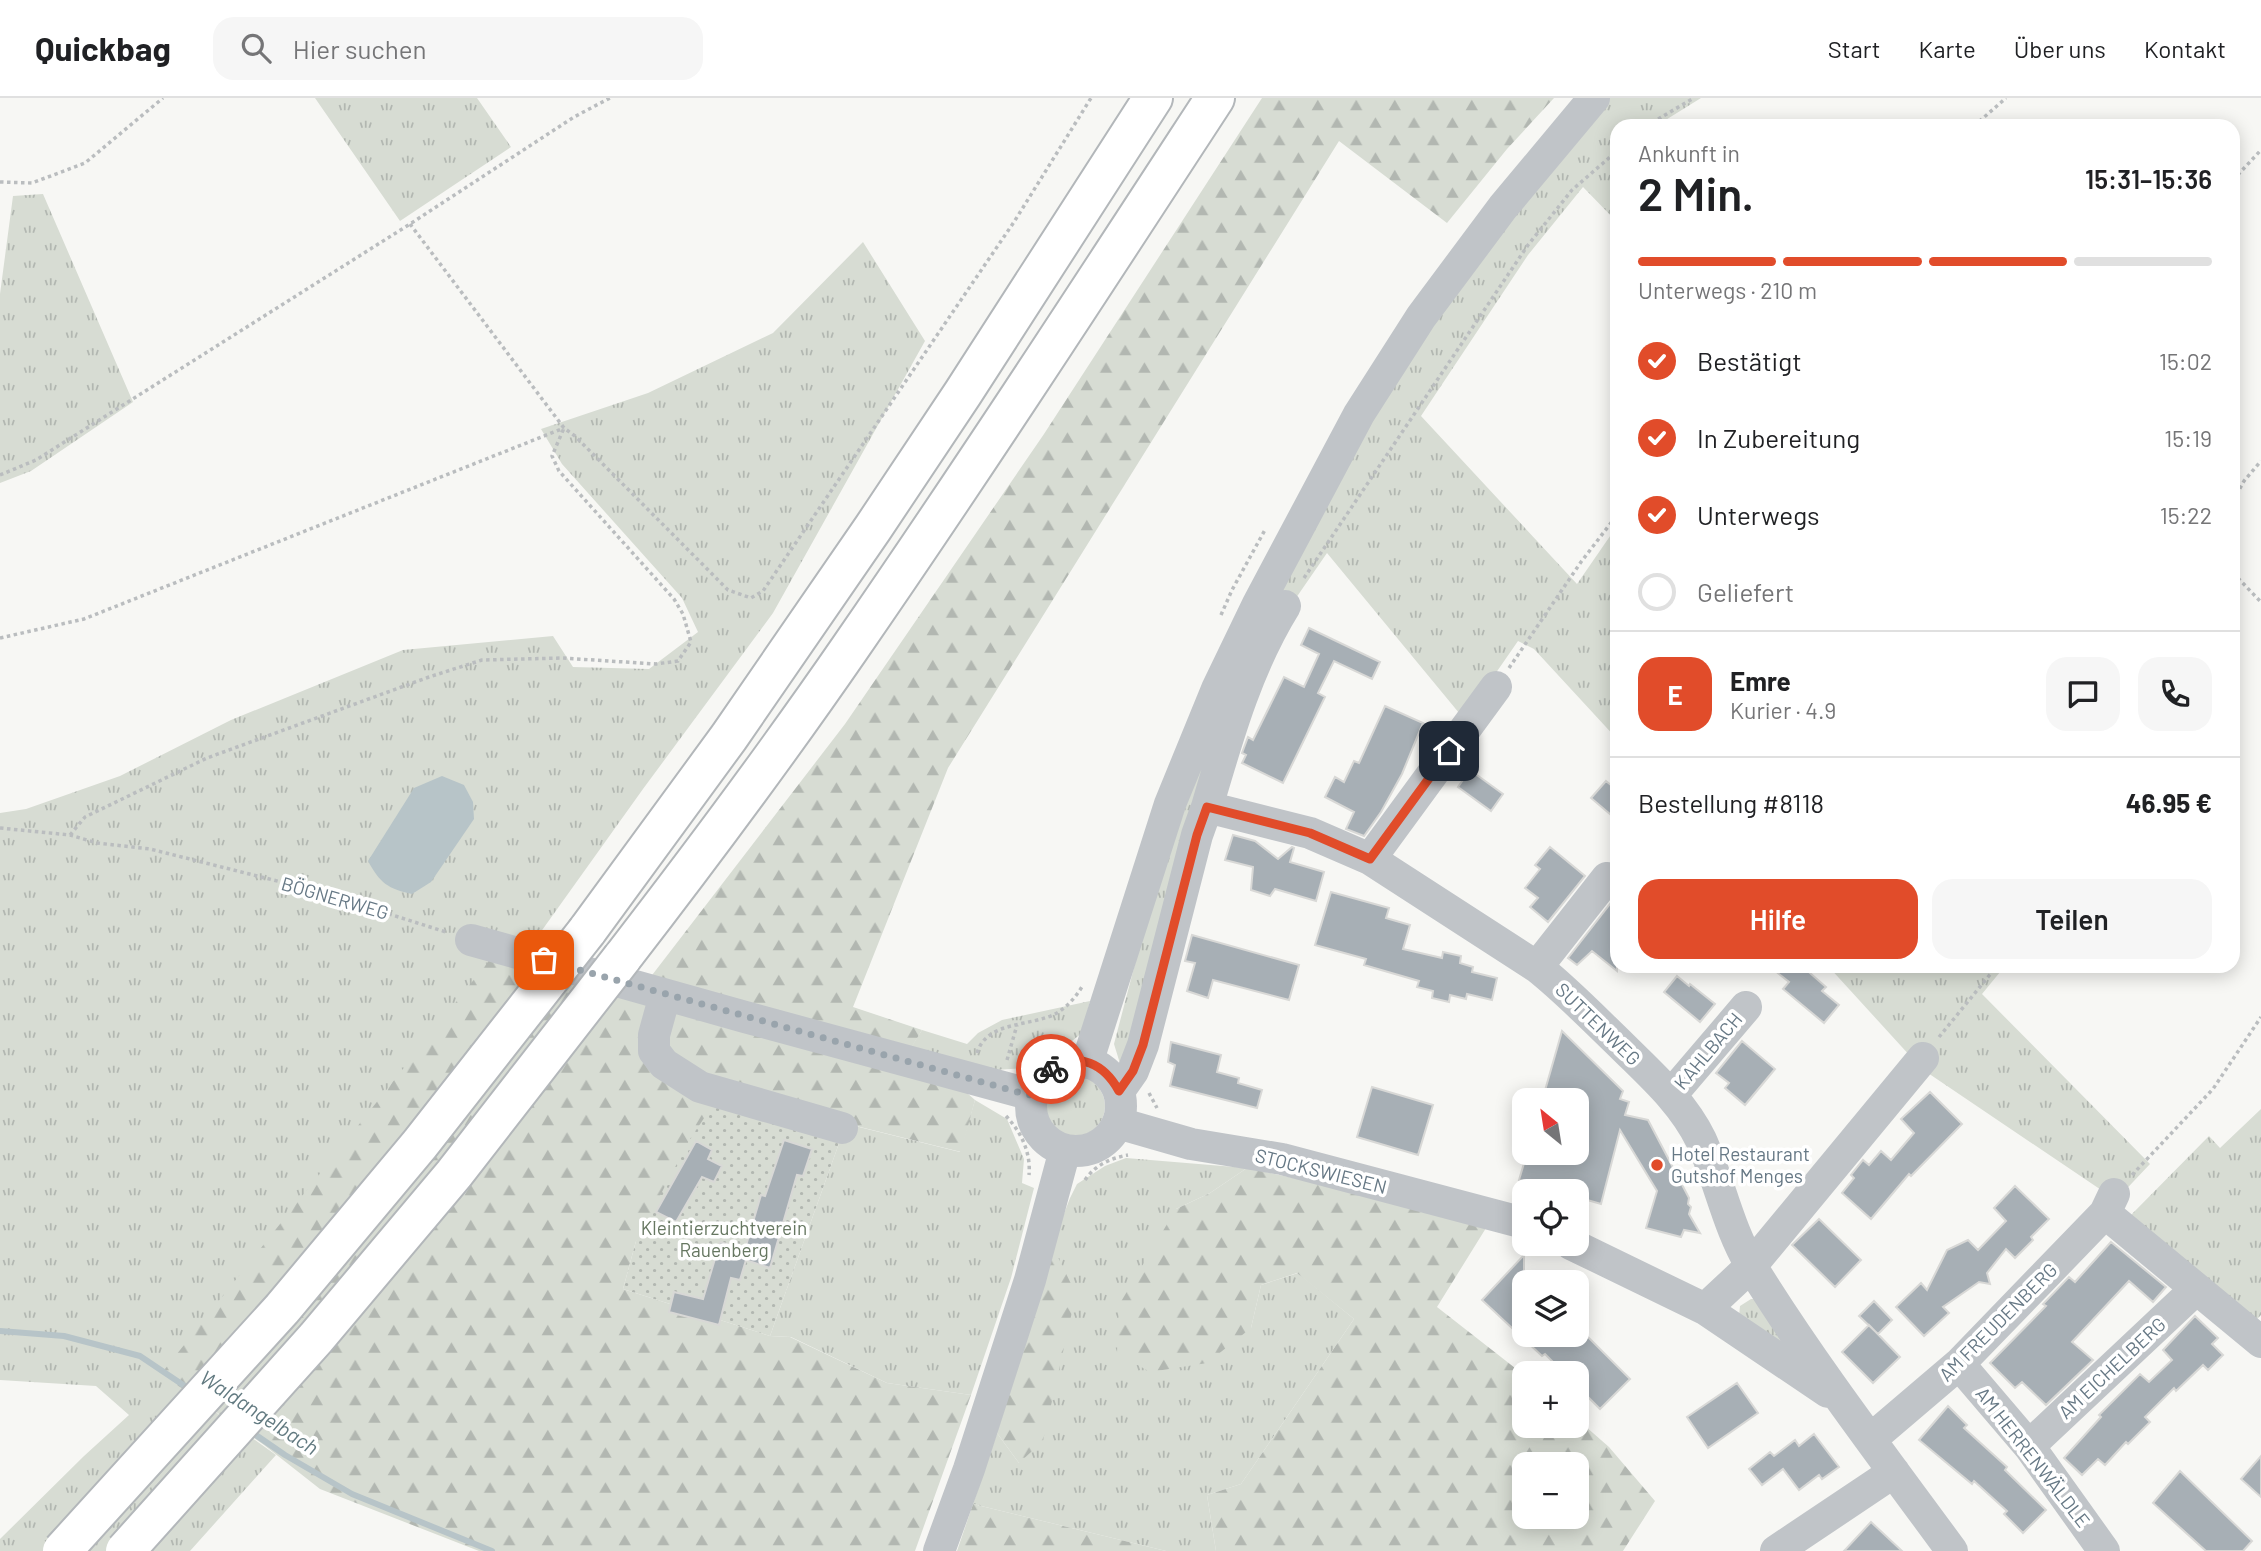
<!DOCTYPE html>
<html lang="de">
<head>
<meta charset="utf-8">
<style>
  body { margin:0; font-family:Barlow,sans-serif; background:#f6f6f6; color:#202124; height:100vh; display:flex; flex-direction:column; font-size:26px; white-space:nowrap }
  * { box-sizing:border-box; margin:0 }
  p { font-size:23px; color:#757577 }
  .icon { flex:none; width:38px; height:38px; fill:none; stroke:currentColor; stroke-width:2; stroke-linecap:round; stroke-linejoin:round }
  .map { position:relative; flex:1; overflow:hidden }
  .side { position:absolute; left:1610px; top:21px; width:630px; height:854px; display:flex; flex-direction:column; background:#fff; border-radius:21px; box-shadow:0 4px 18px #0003 }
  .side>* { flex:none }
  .needle { width:46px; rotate:330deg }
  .fabs { position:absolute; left:1512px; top:990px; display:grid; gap:14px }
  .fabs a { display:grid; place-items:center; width:77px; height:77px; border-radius:14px; background:#fff; box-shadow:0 4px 18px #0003; font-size:35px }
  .pin { position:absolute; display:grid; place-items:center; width:60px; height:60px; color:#fff; margin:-30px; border-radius:14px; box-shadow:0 4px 10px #0006 }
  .courier { position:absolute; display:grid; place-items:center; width:70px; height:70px; margin:-35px; border:5px solid #e14c2a; border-radius:50%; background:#fff; color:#222; box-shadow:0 2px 9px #0007 }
  .summary em { font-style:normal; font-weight:600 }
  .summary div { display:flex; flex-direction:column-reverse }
  .summary { display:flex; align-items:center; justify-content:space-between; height:119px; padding:0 28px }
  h1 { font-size:46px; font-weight:600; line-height:52px }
  .bar { display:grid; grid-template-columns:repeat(4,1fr); gap:10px 7px; align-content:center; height:84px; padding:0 28px }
  .bar i { height:9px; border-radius:5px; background:#e0e0e0 }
  .bar .on { background:#e14c2a }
  .bar p { grid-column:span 4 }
  .line { display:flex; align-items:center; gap:18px; padding:0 28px; border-top:2px solid #e0e0e0 }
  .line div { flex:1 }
  .round { display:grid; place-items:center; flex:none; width:74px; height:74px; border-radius:21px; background:#f6f6f6 }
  ol { padding:0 28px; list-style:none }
  li { display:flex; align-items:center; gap:21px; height:77px }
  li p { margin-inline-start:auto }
  li .icon { padding:7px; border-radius:50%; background:#e14c2a; color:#fff; stroke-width:4 }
  li:last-child { color:#757577 }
  li i { width:38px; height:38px; border:4px solid #e0e0e0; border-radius:50% }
  .action { display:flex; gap:14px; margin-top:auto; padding:14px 28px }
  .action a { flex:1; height:80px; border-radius:21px; background:#e14c2a; color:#fff; font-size:28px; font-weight:600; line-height:80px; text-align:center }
  .action a+a { background:#f6f6f6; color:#202124 }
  header { display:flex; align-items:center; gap:42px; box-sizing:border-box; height:98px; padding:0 35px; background:#fff; border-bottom:2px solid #e0e0e0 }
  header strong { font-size:33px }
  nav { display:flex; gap:38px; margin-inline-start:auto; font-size:24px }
  .search { width:490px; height:63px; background:#f6f6f6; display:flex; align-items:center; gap:18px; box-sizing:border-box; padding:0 24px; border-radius:21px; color:#757577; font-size:26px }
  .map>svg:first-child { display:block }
  .grass { fill:url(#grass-tufts) }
  .forest { fill:url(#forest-firs); fill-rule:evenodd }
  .garden { fill:url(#garden-dots) }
  .water { fill:#b7c4c8 }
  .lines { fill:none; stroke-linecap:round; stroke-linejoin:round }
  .stream { stroke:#b7c4c8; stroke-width:6 }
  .building { fill:#a7afb5; stroke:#d8d8d6; stroke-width:2 }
  .highway-casing { stroke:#b3b7ba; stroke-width:42 }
  .path { stroke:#babdbf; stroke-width:3.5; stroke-dasharray:3.5 3.5; stroke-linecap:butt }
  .minor { stroke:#c0c4c8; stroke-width:32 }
  .highway { stroke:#fff; stroke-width:38 }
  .highway-bridge-casing { stroke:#b3b7ba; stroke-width:42; stroke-linecap:butt }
  .highway-bridge { stroke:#fff; stroke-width:38 }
  .done { stroke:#99a4ac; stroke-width:7; stroke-dasharray:0 12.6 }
  .route { stroke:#e14c2a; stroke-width:9 }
  .poi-dot { fill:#e14c2a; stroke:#fff; stroke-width:2.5 }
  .labels { text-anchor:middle; stroke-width:7; stroke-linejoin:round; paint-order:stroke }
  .street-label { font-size:19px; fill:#667885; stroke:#fff }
  .poi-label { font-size:19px; fill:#667885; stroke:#fff; text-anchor:start }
  .park-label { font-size:19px; fill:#667761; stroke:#fff }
  .water-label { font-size:21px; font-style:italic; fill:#627a81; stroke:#fff }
</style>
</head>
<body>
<header>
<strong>Quickbag</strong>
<div class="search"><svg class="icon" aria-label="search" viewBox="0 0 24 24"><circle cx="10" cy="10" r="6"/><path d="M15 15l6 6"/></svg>Hier suchen</div>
<nav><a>Start</a><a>Karte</a><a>Über uns</a><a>Kontakt</a></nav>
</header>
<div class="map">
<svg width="2261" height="1453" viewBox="0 0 2261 1453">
  <defs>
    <pattern id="grass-tufts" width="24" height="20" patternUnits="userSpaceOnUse" patternTransform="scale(1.75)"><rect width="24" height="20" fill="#d7dcd3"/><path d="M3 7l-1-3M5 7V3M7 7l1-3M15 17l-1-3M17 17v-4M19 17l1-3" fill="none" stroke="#b2b7b1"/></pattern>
    <pattern id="forest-firs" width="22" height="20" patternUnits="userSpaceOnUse" patternTransform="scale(1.75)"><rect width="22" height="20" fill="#d7dcd3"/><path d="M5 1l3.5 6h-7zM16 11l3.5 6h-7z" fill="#b2b7b1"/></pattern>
    <pattern id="garden-dots" width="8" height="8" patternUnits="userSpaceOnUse" patternTransform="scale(1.75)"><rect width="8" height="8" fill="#d7dcd3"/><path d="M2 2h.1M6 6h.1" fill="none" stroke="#b2b7b1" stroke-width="1.8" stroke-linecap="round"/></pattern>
  </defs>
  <rect width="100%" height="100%" fill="#f7f7f4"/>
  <path class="grass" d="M 315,0 L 477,0 L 511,49 L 400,123 Z
    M 1609,0 L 1701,0 L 1656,28 L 1617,28 L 1617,124 L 1583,89 L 1528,157 L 1421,318 L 1577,486 L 1617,428 L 1617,641 L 1534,551 L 1518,543 L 1464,621 L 1327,455 L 1287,513 L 1227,612 L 1202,670 L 1197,717 L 1122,972 L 1114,946 L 1152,801 L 1226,598 L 1384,297 L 1516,106 Z
    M 43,96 L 133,304 L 31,373 L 0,385 L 0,196 L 13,98 Z
    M 863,144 L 925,243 L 773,515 L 643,691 L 520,863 L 162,1276 L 276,1357 L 190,1453 L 0,1453 L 0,1441 L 84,1358 L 129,1317 L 96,1288 L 0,1282 L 0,715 L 26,711 L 120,678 L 231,622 L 403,552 L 553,538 L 573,569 L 649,571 L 698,534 L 682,500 L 562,366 L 541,331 L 648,295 L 773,235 Z
    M 1828,868 L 2005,868 L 1982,896 L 2150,1066 L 2116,1102 L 1922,971 Z
    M 1090,903 L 1082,935 L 1062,951 L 1027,970 L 996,972 L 900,967 L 922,932 L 967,946 L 978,935 L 1002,922 Z
    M1045 1008a30 30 0 1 1 60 0a30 30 0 1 1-60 0Z
    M 975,1002 L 1007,1021 L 1024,1061 L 1022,1085 L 1034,1090 L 1011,1180 L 971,1297 L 887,1285 L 791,1239 L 770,1238 L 842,1037 L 851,1027 L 960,1054 Z
    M 2261,1011 L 2261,1217 L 2256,1222 L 2131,1117 L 2209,1038 L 2220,1050 Z
    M 1126,1060 L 1247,1070 L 1210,1095 L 1176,1111 L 1251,1230 L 1261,1187 L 1298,1175 L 1354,1221 L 1241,1386 L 1207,1397 L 1216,1453 L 1166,1453 L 973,1406 L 997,1335 L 1019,1365 L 1052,1147 L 1070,1100 L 1077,1086 L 1105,1068 Z
    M 1751,1201 L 1756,1201 L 1799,1259 L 1739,1218 L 1740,1208 Z"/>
  <path class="forest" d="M 1262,0 L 1554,0 L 1507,51 L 1447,125 L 1339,43 L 948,670 L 853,909 L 922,932 L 901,967 L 958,987 L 975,1002 L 961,1054 L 852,1027 L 636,1143 L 623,1191 L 770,1238 L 790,1239 L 887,1285 L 971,1297 L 915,1453 L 479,1453 L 320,1391 L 264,1347 L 161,1276 L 495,855 L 636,898 L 845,626 L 1044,336 Z
    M 1247,1070 L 1491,1122 L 1437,1209 L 1524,1277 L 1524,1328 L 1577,1328 L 1577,1321 L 1609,1349 L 1655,1403 L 1623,1453 L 1216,1453 L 1207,1397 L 1241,1386 L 1354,1221 L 1297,1175 L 1261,1187 L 1251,1230 L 1207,1265 L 1150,1274 L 1117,1255 L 1119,1207 L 1176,1111 L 1210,1095 ZM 1524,1367 L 1577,1367 L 1577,1419 L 1524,1419 Z
    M 1052,1147 L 1076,1196 L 1043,1343 L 1019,1365 L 997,1335 Z
    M 973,1406 L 1166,1453 L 957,1453 Z"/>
  <path class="garden" d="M 717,1001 L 842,1037 L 770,1238 L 623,1191 L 636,1143 L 690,1041 Z"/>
  <path class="water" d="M 442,678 L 464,687 L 473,704 L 474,721 L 431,784 L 412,796 C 388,791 380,785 368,763 L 414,690 Z"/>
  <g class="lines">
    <path class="stream" d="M 0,1233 L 64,1238 L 140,1258 L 192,1293
      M 250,1333 L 285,1357 L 352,1396 L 492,1453"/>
  </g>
  <path class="building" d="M 1309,530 L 1380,564 L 1372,581 L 1334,563 L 1318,595 L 1325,599 L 1283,685 L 1242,665 L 1246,657 L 1242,655 L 1248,639 L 1253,642 L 1284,579 L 1304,589 L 1319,556 L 1301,547 Z
    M 1385,608 L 1423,625 L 1402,676 L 1381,714 L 1364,738 L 1346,731 L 1354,714 L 1325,699 L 1335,679 L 1344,684 L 1354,663 L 1359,665 Z
    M 1470,672 L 1503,696 L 1491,713 L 1458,689 Z
    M 1606,683 L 1617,692 L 1617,722 L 1591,700 Z
    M 1233,737 L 1255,743 L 1278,761 L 1292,749 L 1294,750 L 1290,764 L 1324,774 L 1316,803 L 1275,791 L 1270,798 L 1251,792 L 1253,769 L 1225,762 Z
    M 1550,749 L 1585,778 L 1548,824 L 1530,809 L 1538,800 L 1525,790 L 1540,771 L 1535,767 Z
    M 1331,794 L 1389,810 L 1386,820 L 1410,827 L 1403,851 L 1442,860 L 1443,854 L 1461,858 L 1460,865 L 1473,869 L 1472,874 L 1497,880 L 1492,902 L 1467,896 L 1466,901 L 1450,897 L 1449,904 L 1432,900 L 1433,893 L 1417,889 L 1419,883 L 1364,867 L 1366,861 L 1315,847 Z
    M 1617,797 L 1617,873 L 1592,853 L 1577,867 L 1568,860 Z
    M 1192,837 L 1299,867 L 1289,902 L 1213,882 L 1208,900 L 1187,893 L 1195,865 L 1185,863 Z
    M 1769,868 L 1802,868 L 1826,889 L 1822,893 L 1839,907 L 1824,925 L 1783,891 L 1789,884 Z
    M 1677,878 L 1689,888 L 1690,886 L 1715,906 L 1700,924 L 1664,894 Z
    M 1562,933 L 1623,993 L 1620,1001 L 1629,1004 L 1625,1017 L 1648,1022 L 1689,1100 L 1688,1106 L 1691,1109 L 1689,1116 L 1700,1135 L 1684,1132 L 1681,1139 L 1646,1130 L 1657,1093 L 1620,1032 L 1601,1106 L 1577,1099 L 1577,1094 L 1558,1094 L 1519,1082 L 1527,1055 L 1577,1055 L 1577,1003 L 1542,1003 Z
    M 1742,943 L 1775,971 L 1745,1007 L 1725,990 L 1729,985 L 1716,975 Z
    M 1171,944 L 1221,957 L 1217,974 L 1239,980 L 1238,985 L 1262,992 L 1257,1010 L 1170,988 L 1175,967 L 1168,964 Z
    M 1372,989 L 1433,1007 L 1418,1057 L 1357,1039 Z
    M 1930,994 L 1962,1026 L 1911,1078 L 1909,1076 L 1871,1121 L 1842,1095 L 1854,1080 L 1851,1077 L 1863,1062 L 1869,1067 L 1881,1053 L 1891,1062 L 1914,1035 L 1901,1021 Z
    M 784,1042 L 812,1051 L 803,1078 L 797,1077 L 770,1170 L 746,1162 L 740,1182 L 731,1180 L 719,1227 L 669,1214 L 674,1194 L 703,1201 L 720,1144 L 745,1151 L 761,1097 L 765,1098 Z
    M 696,1043 L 712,1052 L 708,1061 L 722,1068 L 714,1084 L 702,1079 L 676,1124 L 656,1114 Z
    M 2015,1088 L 2049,1121 L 2031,1139 L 2033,1142 L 2015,1160 L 2006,1151 L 1987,1175 L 1990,1186 L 1979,1184 L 1943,1209 L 1949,1215 L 1924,1238 L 1896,1209 L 1921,1185 L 1927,1192 L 1947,1152 L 1968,1142 L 1978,1152 L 2006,1123 L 1994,1110 Z
    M 1819,1121 L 1861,1162 L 1835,1189 L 1792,1147 Z
    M 2111,1144 L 2166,1189 L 2153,1204 L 2129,1183 L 2072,1244 L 2093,1262 L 2046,1307 L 2022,1284 L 2015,1290 L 1990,1265 L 2046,1208 L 2043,1206 L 2069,1179 L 2075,1184 Z
    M 1524,1157 L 1524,1172 L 1538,1185 L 1524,1185 L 1524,1237 L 1586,1237 L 1630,1281 L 1600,1311 L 1577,1288 L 1577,1276 L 1565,1276 L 1545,1256 L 1542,1258 L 1482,1202 Z
    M 1874,1203 L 1892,1222 L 1878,1236 L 1859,1218 Z
    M 2195,1218 L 2218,1240 L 2212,1246 L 2223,1257 L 2208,1272 L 2203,1267 L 2176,1293 L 2174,1290 L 2145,1319 L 2150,1324 L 2128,1346 L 2126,1344 L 2105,1367 L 2098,1361 L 2082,1377 L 2064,1360 L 2101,1319 L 2099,1317 L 2140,1276 L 2149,1284 L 2172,1262 L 2163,1252 Z
    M 1869,1227 L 1900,1259 L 1873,1285 L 1842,1254 Z
    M 1737,1285 L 1758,1315 L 1708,1350 L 1687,1319 Z
    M 1948,1308 L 1967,1327 L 1964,1330 L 2007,1369 L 2005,1372 L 2046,1412 L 2023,1435 L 2004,1416 L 2007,1413 L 1974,1383 L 1972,1386 L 1919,1342 Z
    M 1814,1336 L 1839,1369 L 1822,1381 L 1819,1377 L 1799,1392 L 1783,1371 L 1762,1387 L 1749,1371 L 1770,1354 L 1774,1358 L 1795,1342 L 1799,1348 Z
    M 2261,1358 L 2261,1399 L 2241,1381 Z
    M 2180,1373 L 2252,1443 L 2243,1453 L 2206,1453 L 2153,1405 Z
    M 1871,1424 L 1902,1453 L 1844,1453 Z"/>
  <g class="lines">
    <g class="highway-casing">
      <path id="highway" d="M 587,833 L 729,639 L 873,430 L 963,295 L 1153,0
        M 622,860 C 700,759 777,656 850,550 C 975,369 1095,184 1215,0"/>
    </g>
    <path class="path" d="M 1646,28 L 1694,0
      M 1974,28 L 2006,0
      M 2233,82 L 2261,52
      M 0,84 L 32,85 L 85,65 L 163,0
      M 410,126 L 564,330 L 575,338 L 728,492 L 751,500 L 763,493 L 1014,124 L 1091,0
      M 0,377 L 36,362 L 410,126 L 574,19 L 610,0
      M 2233,403 L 2244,383 L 2261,363
      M 2233,475 L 2261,504
      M 1304,480 L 1528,147 L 1572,92 L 1617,53
      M 1221,517 L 1232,492 L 1266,430
      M 0,540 L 84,521 L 564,330
      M 1509,570 L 1581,464 L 1617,417
      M 0,730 L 70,737 L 97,745 L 150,751 L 313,792 L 446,834
      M 70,737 L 85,719 L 207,660 L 429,579 L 482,562 L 562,560 L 656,566 L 678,563 L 691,544 L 683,516 L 674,501 L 559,373 L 552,358 L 564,330
      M 1939,939 L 1997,868
      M 977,955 C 987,922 1032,929 1057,915 C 1068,908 1076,899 1083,887
      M 1007,962 L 1017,927
      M 1149,995 L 1157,1010
      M 1006,1018 C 1021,1034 1031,1054 1029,1077
      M 2132,1077 L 2213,991 L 2261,919
      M 1085,1082 C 1095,1067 1111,1060 1128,1057"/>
    <path class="minor" d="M 1207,709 C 1227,641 1247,569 1285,508
      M 1370,761 L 1496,589
      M 471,842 L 745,919 L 1032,997
      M 1537,869 L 1607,780
      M 665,897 L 654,937 L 654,953 L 664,966 L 700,989 L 842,1030
      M1031 1008a45 45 0 1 1 90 0a45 45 0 1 1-90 0Z
      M 1087,965 L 1170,706 L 1217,591 L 1258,506 L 1359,316 L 1421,219 L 1503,109 L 1594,0
      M 1119,993 L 1133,973 L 1143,947 L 1197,737 L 1207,709 L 1310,735 L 1370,761 L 1537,869 C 1566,892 1592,919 1619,945 C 1649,975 1682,1003 1701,1042 C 1720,1084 1728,1131 1753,1171 C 1814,1269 1884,1360 1952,1453
      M 1671,997 L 1746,909
      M 1118,1025 L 1191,1046 L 1282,1061 L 1524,1125
      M 2105,1115 L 2261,1244
      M 1571,1146 L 1705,1211 L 1828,1294
      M 1705,1211 L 1751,1168 L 1923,960
      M 1959,1266 L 2029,1348 L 2104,1453
      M 1871,1341 L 1959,1266 L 2105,1115 L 2114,1096
      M 2029,1348 L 2196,1191
      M 939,1453 L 969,1371 L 1030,1182 L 1065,1052
      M 1776,1453 L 1894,1374"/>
    <use href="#highway" class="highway"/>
    <g class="highway-bridge-casing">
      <path id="highway-bridge" d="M 62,1453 L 282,1211 L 420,1046 L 587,833
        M 125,1453 L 316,1240 L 454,1076 L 622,860"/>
    </g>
    <use href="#highway-bridge" class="highway-bridge"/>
  </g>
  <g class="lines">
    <path class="done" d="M 544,862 L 1025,996 L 1032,997 C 1034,986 1042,978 1051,971"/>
    <path class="route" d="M 1051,971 C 1079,953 1104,966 1119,993 L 1133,973 L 1143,947 L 1197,737 L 1207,709 L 1310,735 L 1370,761 L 1449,653"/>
  </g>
  <circle class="poi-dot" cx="1657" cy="1067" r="7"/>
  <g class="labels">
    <g class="street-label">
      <text transform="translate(335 800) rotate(16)" y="7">BÖGNERWEG</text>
      <text transform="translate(1598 926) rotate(44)" y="7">SUTTENWEG</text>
      <text transform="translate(1708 953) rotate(-50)" y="7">KAHLBACH</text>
      <text transform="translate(1321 1073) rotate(14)" y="7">STOCKSWIESEN</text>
      <text transform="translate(1998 1224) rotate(-45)" y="7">AM FREUDENBERG</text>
      <text transform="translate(2112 1270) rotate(-43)" y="7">AM EICHELBERG</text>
      <text transform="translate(2033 1359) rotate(52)" y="7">AM HERRENWÄLDLE</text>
    </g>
    <g class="poi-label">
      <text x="1671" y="1063">Hotel Restaurant<tspan x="1671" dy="22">Gutshof Menges</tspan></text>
    </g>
    <g class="park-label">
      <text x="724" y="1137">Kleintierzuchtverein<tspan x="724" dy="22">Rauenberg</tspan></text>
    </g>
    <g class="water-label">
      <text transform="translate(259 1315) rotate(33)" y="7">Waldangelbach</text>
    </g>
  </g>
</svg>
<div class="fabs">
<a><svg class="needle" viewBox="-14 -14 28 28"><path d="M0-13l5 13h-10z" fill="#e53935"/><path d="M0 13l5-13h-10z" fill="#757577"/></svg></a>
<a><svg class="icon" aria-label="locate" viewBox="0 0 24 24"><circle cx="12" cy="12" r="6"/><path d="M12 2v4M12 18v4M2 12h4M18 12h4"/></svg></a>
<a><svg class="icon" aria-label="layers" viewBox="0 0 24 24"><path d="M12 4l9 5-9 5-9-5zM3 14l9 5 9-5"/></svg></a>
<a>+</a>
<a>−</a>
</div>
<div class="pin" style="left:544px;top:862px;background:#ea580c"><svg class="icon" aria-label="bag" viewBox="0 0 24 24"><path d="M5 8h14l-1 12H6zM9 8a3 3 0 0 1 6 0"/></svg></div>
<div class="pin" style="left:1449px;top:653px;background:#1f2937"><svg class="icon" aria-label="home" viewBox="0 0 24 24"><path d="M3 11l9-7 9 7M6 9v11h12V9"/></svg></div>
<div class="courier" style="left:1051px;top:971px"><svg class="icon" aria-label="bike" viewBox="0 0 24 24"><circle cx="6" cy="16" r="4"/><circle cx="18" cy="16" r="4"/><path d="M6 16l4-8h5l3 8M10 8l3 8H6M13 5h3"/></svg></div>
<section class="side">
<div class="summary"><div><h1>2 Min.</h1><p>Ankunft in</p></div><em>15:31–15:36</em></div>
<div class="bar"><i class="on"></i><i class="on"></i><i class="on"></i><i></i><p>Unterwegs · 210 m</p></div>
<ol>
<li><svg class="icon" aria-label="check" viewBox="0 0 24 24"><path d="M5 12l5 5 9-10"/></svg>Bestätigt<p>15:02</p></li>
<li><svg class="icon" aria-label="check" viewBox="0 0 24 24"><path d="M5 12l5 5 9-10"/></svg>In Zubereitung<p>15:19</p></li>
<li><svg class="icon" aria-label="check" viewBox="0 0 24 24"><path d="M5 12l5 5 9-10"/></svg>Unterwegs<p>15:22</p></li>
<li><i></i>Geliefert</li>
</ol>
<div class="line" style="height:126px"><b class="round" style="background:#e14c2a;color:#fff">E</b><div><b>Emre</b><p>Kurier · 4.9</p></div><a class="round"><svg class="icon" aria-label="chat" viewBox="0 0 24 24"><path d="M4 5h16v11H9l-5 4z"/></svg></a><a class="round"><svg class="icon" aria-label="phone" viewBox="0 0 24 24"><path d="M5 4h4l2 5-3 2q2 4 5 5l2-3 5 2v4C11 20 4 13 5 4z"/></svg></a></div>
<div class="line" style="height:91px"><div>Bestellung #8118</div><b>46.95 €</b></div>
<div class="action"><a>Hilfe</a><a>Teilen</a></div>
</section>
</div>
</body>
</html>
